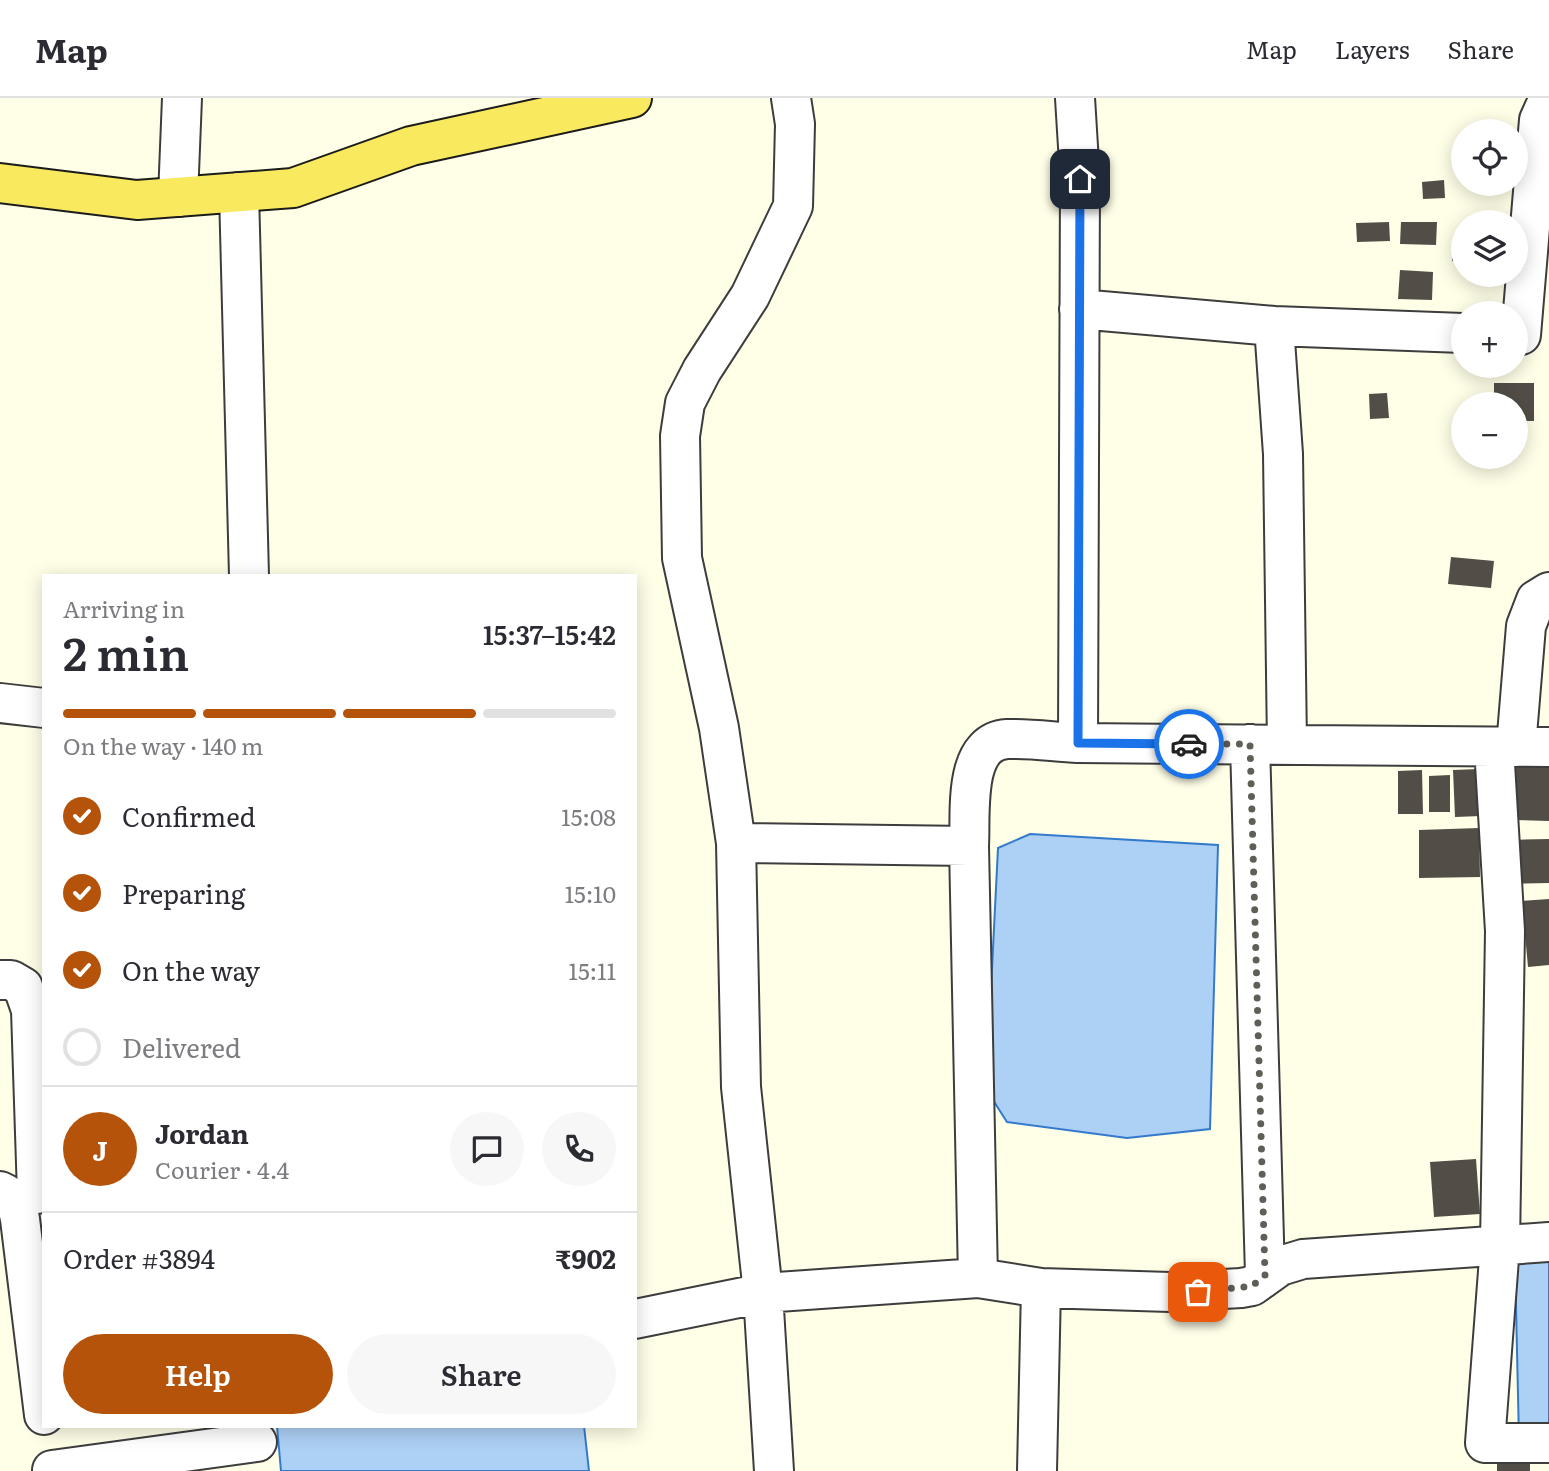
<!DOCTYPE html>
<html lang="en">
<head>
<meta charset="utf-8">
<style>
  body { margin:0; font-family:Literata,serif; background:#f7f7f7; color:#2b2b33; height:100vh; display:flex; flex-direction:column; font-size:26px; white-space:nowrap }
  * { box-sizing:border-box; margin:0 }
  p { font-size:23px; color:#7c7c81 }
  .icon { flex:none; width:38px; height:38px; fill:none; stroke:currentColor; stroke-width:2; stroke-linecap:round; stroke-linejoin:round }
  .map { position:relative; flex:1; overflow:hidden }
  .details { position:absolute; left:42px; top:476px; width:595px; height:854px; display:flex; flex-direction:column; background:#fff; border-radius:0px; box-shadow:0 4px 18px #0003 }
  .details>* { flex:none }
  .buttons { position:absolute; left:1451px; top:21px; display:grid; gap:14px }
  .buttons a { display:grid; place-items:center; width:77px; height:77px; border-radius:50%; background:#fff; box-shadow:0 4px 18px #0003; font-size:35px }
  .pin { position:absolute; display:grid; place-items:center; width:60px; height:60px; color:#fff; margin:-30px; border-radius:14px; box-shadow:0 4px 10px #0006 }
  .courier { position:absolute; display:grid; place-items:center; width:70px; height:70px; margin:-35px; border:5px solid #1a73e8; border-radius:50%; background:#fff; color:#222; box-shadow:0 2px 9px #0007 }
  .headline em { font-style:normal; font-weight:600 }
  .headline div { display:flex; flex-direction:column-reverse }
  .headline { display:flex; align-items:center; justify-content:space-between; height:119px; padding:0 21px }
  h1 { font-size:46px; font-weight:600; line-height:52px }
  .bar { display:grid; grid-template-columns:repeat(4,1fr); gap:10px 7px; align-content:center; height:84px; padding:0 21px }
  .bar i { height:9px; border-radius:5px; background:#e1e1e2 }
  .bar .selected { background:#b45309 }
  .bar p { grid-column:span 4 }
  .line { display:flex; align-items:center; gap:18px; padding:0 21px; border-top:2px solid #e1e1e2 }
  .line div { flex:1 }
  .round { display:grid; place-items:center; flex:none; width:74px; height:74px; border-radius:37px; background:#f7f7f7 }
  ol { padding:0 21px; list-style:none }
  li { display:flex; align-items:center; gap:21px; height:77px }
  li p { margin-inline-start:auto }
  li .icon { padding:7px; border-radius:50%; background:#b45309; color:#fff; stroke-width:4 }
  li:last-child { color:#7c7c81 }
  li i { width:38px; height:38px; border:4px solid #e1e1e2; border-radius:50% }
  .button { display:flex; gap:14px; margin-top:auto; padding:14px 21px }
  .button a { flex:1; height:80px; border-radius:42px; background:#b45309; color:#fff; font-size:28px; font-weight:600; line-height:80px; text-align:center }
  .button a+a { background:#f7f7f7; color:#2b2b33 }
  header { display:flex; align-items:center; gap:42px; box-sizing:border-box; height:98px; padding:0 35px; background:#fff; border-bottom:2px solid #e1e1e2 }
  header strong { font-size:33px }
  nav { display:flex; gap:38px; margin-inline-start:auto; font-size:24px }
  .map>svg:first-child { display:block }
  .water { fill:#add0f5; stroke:#347acc; stroke-width:2 }
  .building { fill:#524d47 }
  .lines { fill:none; stroke-linecap:round; stroke-linejoin:round }
  .minor-casing { stroke:#3d3d3d; stroke-width:42 }
  .major-casing { stroke:#1b1b1b; stroke-width:42 }
  .minor { stroke:#fff; stroke-width:38 }
  .major { stroke:#f8e95e; stroke-width:38 }
  .done { stroke:#605f57; stroke-width:7; stroke-dasharray:0 12.6 }
  .route { stroke:#1a73e8; stroke-width:9 }
</style>
</head>
<body>
<header>
<strong>Map</strong>
<nav><a>Map</a><a>Layers</a><a>Share</a></nav>
</header>
<div class="map">
<svg width="1549" height="1373" viewBox="0 0 1549 1373">
  <rect width="100%" height="100%" fill="#fffee7"/>
  <path class="water" d="M 1030,736 L 1218,747 L 1210,1031 L 1127,1040 L 1007,1024 L 986,991 L 998,750 Z
    M 1549,1162 L 1549,1342 L 1519,1342 L 1515,1164 Z
    M 277,1328 L 584,1328 L 589,1373 L 281,1373 Z"/>
  <path class="building" d="M 1444,82 L 1445,100 L 1423,101 L 1422,84 Z
    M 1389,124 L 1390,143 L 1357,144 L 1356,125 Z
    M 1401,124 L 1437,124 L 1436,147 L 1400,146 Z
    M 1454,137 L 1463,137 L 1463,163 L 1452,163 Z
    M 1400,172 L 1433,174 L 1432,202 L 1398,201 Z
    M 1494,285 L 1534,285 L 1534,323 L 1516,323 L 1516,306 L 1494,306 Z
    M 1387,295 L 1389,320 L 1370,321 L 1369,296 Z
    M 1451,459 L 1494,463 L 1491,490 L 1448,486 Z
    M 1515,667 L 1549,667 L 1549,723 L 1514,722 Z
    M 1479,671 L 1481,718 L 1455,719 L 1453,672 Z
    M 1422,672 L 1423,716 L 1398,716 L 1398,673 Z
    M 1450,677 L 1450,714 L 1429,714 L 1429,678 Z
    M 1479,730 L 1480,779 L 1419,780 L 1419,732 Z
    M 1549,741 L 1549,785 L 1508,786 L 1507,742 Z
    M 1549,801 L 1549,867 L 1528,869 L 1522,803 Z
    M 1476,1061 L 1480,1116 L 1434,1119 L 1430,1064 Z
    M 1497,1360 L 1530,1360 L 1530,1373 L 1497,1373 Z"/>
  <g class="lines">
    <g class="minor-casing">
      <path id="minor" d="M 1075,0 L 1080,81 L 1078,645
        M 239,94 L 249,478
        M 178,99 L 182,0
        M 1079,211 L 1274,228
        M 1521,237 L 1539,22 L 1549,0
        M 0,605 L 44,610
        M 1250,646 L 1265,1177
        M 1287,647 L 1283,356 L 1274,228 L 1463,235
        M 1494,649 L 1505,833 L 1500,1147 L 1485,1345 L 1549,1345
        M 1516,649 L 1526,528 L 1536,502 L 1549,494
        M 736,745 L 969,748 C 971,716 962,644 1007,641 C 1030,640 1055,644 1078,645 L 1549,649
        M 969,748 L 978,1180
        M 0,882 L 11,882 L 23,889 L 31,912 L 37,1096
        M 0,1093 C 14,1099 17,1106 20,1121 L 44,1317
        M 635,1221 L 763,1195 L 978,1180 L 1041,1190 L 1170,1194 L 1241,1190 L 1252,1188 L 1280,1168 L 1303,1161 L 1549,1144
        M 52,1372 L 257,1344
        M 774,1373 L 763,1195 L 741,989 L 736,745 L 719,630 L 682,460 L 680,338 L 685,305 L 702,272 L 750,198 L 793,108 L 795,26 L 791,0
        M 1037,1373 L 1041,1190"/>
    </g>
    <g class="major-casing">
      <path id="major" d="M 0,85 L 137,102 L 293,90 L 411,48 L 632,0"/>
    </g>
    <use href="#minor" class="minor"/>
    <use href="#major" class="major"/>
  </g>
  <g class="lines">
    <path class="done" d="M 1189,646 L 1250,646 L 1265,1177 L 1252,1188 L 1198,1194"/>
    <path class="route" d="M 1080,81 L 1078,645 L 1189,646"/>
  </g>
</svg>
<div class="buttons">
<a><svg class="icon" aria-label="locate" viewBox="0 0 24 24"><circle cx="12" cy="12" r="6"/><path d="M12 2v4M12 18v4M2 12h4M18 12h4"/></svg></a>
<a><svg class="icon" aria-label="layers" viewBox="0 0 24 24"><path d="M12 4l9 5-9 5-9-5zM3 14l9 5 9-5"/></svg></a>
<a>+</a>
<a>−</a>
</div>
<div class="pin" style="left:1198px;top:1194px;background:#ea580c"><svg class="icon" aria-label="bag" viewBox="0 0 24 24"><path d="M5 8h14l-1 12H6zM9 8a3 3 0 0 1 6 0"/></svg></div>
<div class="pin" style="left:1080px;top:81px;background:#1f2937"><svg class="icon" aria-label="home" viewBox="0 0 24 24"><path d="M3 11l9-7 9 7M6 9v11h12V9"/></svg></div>
<div class="courier" style="left:1189px;top:646px"><svg class="icon" aria-label="car" viewBox="0 0 24 24"><path d="M5 17H2v-5l4-1 3-4h7l3 4 3 1v5h-3M9 17h6M6 11h13"/><circle cx="7" cy="17" r="2"/><circle cx="17" cy="17" r="2"/></svg></div>
<section class="details">
<div class="headline"><div><h1>2 min</h1><p>Arriving in</p></div><em>15:37–15:42</em></div>
<div class="bar"><i class="selected"></i><i class="selected"></i><i class="selected"></i><i></i><p>On the way · 140 m</p></div>
<ol>
<li><svg class="icon" aria-label="check" viewBox="0 0 24 24"><path d="M5 12l5 5 9-10"/></svg>Confirmed<p>15:08</p></li>
<li><svg class="icon" aria-label="check" viewBox="0 0 24 24"><path d="M5 12l5 5 9-10"/></svg>Preparing<p>15:10</p></li>
<li><svg class="icon" aria-label="check" viewBox="0 0 24 24"><path d="M5 12l5 5 9-10"/></svg>On the way<p>15:11</p></li>
<li><i></i>Delivered</li>
</ol>
<div class="line" style="height:126px"><b class="round" style="background:#b45309;color:#fff">J</b><div><b>Jordan</b><p>Courier · 4.4</p></div><a class="round"><svg class="icon" aria-label="chat" viewBox="0 0 24 24"><path d="M4 5h16v11H9l-5 4z"/></svg></a><a class="round"><svg class="icon" aria-label="phone" viewBox="0 0 24 24"><path d="M5 4h4l2 5-3 2q2 4 5 5l2-3 5 2v4C11 20 4 13 5 4z"/></svg></a></div>
<div class="line" style="height:91px"><div>Order #3894</div><b>₹902</b></div>
<div class="button"><a>Help</a><a>Share</a></div>
</section>
</div>
</body>
</html>
